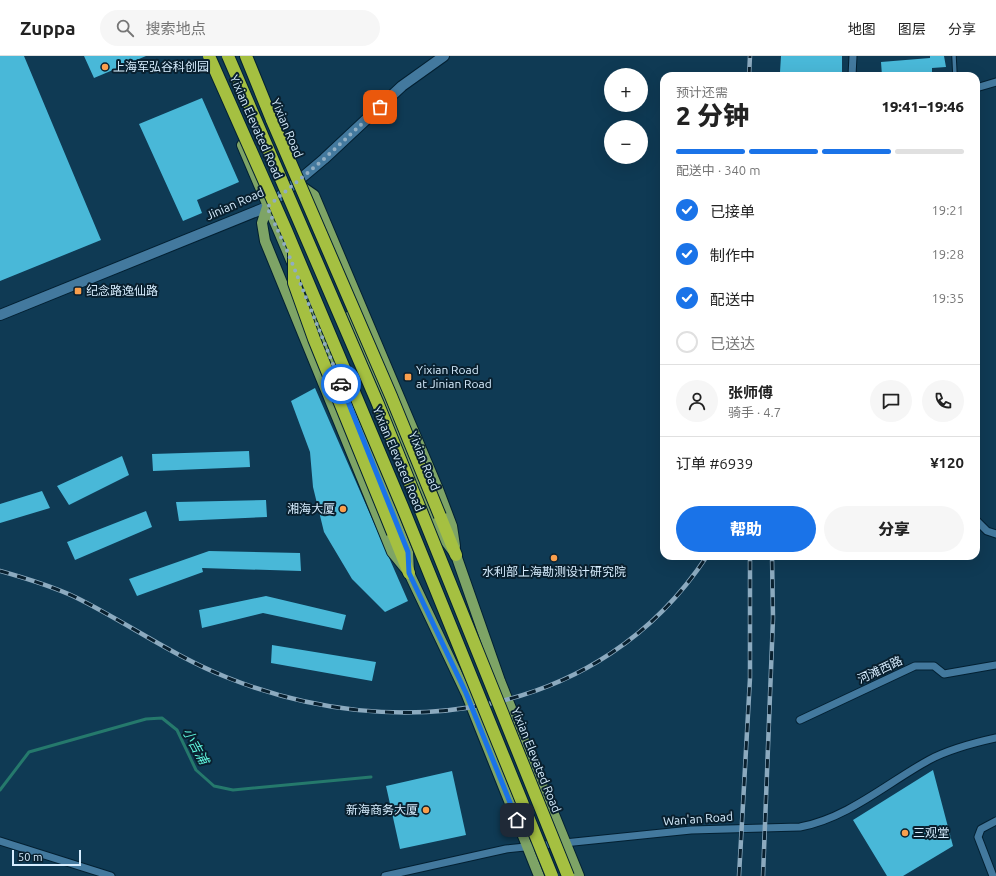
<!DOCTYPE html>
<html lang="zh">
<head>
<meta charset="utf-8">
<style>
  body { margin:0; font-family:Ubuntu,"Noto Sans SC",sans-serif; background:#f6f6f6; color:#222; height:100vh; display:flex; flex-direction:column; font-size:15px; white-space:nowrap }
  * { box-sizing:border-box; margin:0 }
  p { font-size:13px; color:#767676 }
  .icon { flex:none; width:22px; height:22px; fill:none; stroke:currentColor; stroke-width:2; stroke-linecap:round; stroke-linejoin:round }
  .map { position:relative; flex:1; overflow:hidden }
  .panel { position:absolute; left:660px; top:16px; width:320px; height:488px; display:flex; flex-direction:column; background:#fff; border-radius:12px; box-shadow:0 4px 16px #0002 }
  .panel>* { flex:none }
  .buttons { position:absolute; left:604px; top:12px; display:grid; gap:8px }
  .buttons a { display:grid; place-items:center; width:44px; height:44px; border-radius:50%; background:#fff; box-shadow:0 4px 16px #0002; font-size:20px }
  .scale { position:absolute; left:12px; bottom:10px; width:69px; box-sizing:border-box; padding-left:4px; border:2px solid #d7edfe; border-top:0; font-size:11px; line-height:14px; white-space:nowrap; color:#d7edfe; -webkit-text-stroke:3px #09202f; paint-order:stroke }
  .pin { position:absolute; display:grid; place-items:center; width:34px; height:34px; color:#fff; margin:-17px; border-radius:8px; box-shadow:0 2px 6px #0006 }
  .courier { position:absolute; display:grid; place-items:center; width:40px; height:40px; margin:-20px; border:3px solid #1a73e8; border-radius:50%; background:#fff; color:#222; box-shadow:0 1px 5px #0007 }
  .head em { font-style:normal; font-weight:800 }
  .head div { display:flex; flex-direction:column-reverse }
  .head { display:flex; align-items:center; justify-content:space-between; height:68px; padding:0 16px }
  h1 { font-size:26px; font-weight:800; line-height:30px }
  .bar { display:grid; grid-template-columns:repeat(4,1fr); gap:6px 4px; align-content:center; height:48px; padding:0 16px }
  .bar i { height:5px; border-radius:3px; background:#e0e0e0 }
  .bar .active { background:#1a73e8 }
  .bar p { grid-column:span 4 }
  .line { display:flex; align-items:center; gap:10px; padding:0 16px; border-top:1px solid #e0e0e0 }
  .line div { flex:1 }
  .round { display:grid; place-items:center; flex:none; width:42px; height:42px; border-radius:21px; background:#f6f6f6 }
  ol { padding:0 16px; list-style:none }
  li { display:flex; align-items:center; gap:12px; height:44px }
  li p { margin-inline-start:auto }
  li .icon { padding:4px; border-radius:50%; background:#1a73e8; color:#fff; stroke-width:4 }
  li:last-child { color:#767676 }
  li i { width:22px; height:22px; border:2px solid #e0e0e0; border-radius:50% }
  .action { display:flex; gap:8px; margin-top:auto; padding:8px 16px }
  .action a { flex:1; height:46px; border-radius:24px; background:#1a73e8; color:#fff; font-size:16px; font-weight:800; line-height:46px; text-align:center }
  .action a+a { background:#f6f6f6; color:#222 }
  header { display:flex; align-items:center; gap:24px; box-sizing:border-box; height:56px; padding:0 20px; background:#fff; border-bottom:1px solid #e0e0e0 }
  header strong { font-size:19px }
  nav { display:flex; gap:22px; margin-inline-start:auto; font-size:14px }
  .search { width:280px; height:36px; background:#f6f6f6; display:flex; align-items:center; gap:10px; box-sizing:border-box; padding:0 14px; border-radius:22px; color:#767676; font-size:15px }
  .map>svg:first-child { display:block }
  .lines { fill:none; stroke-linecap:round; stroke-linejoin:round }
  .stream { stroke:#25796c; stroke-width:3 }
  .building { fill:#49b8d8 }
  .lane-casing { stroke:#032032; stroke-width:5.5 }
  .street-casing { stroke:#032032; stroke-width:9 }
  .secondary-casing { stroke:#032032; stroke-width:12 }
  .primary-casing { stroke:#032032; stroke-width:12 }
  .highway-casing { stroke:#032032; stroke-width:14 }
  .lane { stroke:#43799e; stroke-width:3.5 }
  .street { stroke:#43799e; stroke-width:7 }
  .secondary { stroke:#43799e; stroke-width:10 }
  .primary { stroke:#7ea466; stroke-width:10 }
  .highway { stroke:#a5c041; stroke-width:12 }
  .rail-casing { stroke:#8caabf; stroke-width:4.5 }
  .rail { stroke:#09202f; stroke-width:3; stroke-dasharray:9; stroke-linecap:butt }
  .highway-bridge-casing { stroke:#032032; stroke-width:14; stroke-linecap:butt }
  .highway-bridge { stroke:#a5c041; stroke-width:12 }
  .done { stroke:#91aec2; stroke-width:4; stroke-dasharray:0 7.2 }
  .route { stroke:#1a73e8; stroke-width:5 }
  .poi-dot { fill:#f99f4d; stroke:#09202f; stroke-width:1.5 }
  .labels { text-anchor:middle; stroke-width:4; stroke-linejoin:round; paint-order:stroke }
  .poi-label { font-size:12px; fill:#d7edfe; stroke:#09202f; text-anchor:start }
  .street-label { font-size:12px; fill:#d7edfe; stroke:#09202f }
  .water-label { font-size:13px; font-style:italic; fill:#60f8df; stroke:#09202f }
</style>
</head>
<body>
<header>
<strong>Zuppa</strong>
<div class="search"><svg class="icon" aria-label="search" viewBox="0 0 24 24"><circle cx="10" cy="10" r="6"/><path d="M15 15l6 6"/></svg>搜索地点</div>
<nav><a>地图</a><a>图层</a><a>分享</a></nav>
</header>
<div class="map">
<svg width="996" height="820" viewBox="0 0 996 820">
  <rect width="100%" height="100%" fill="#0f3a54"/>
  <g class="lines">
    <path class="stream" d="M 0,734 L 29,696 L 146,663 L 162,662 L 177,674 L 196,714 L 214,730 L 233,734 L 371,721"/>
  </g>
  <path class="building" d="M 0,0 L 24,0 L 101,184 L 0,225 Z
    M 84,0 L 146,0 L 94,22 Z
    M 781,0 L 842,0 L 842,17 L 780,16 Z
    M 930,0 L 944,0 L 946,11 L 932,12 L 932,20 L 882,20 L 881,6 L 930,2 Z
    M 202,42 L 239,126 L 197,144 L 202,157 L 183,165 L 139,68 Z
    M 315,332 L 408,545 L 385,556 L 352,523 L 324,476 L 313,431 L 310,396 L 291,345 Z
    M 249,395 L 250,411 L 153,415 L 152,398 Z
    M 122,400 L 129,419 L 69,449 L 57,430 Z
    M 42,435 L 50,452 L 0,467 L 0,448 Z
    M 266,444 L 267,461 L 179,465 L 176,446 Z
    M 146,455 L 152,471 L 75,504 L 67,486 Z
    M 209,495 L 300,497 L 301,515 L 202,512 L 203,516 L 137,540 L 129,523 Z
    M 266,540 L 346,559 L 342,574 L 263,557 L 202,572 L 199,554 Z
    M 272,589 L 376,606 L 372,625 L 271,607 Z
    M 933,714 L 953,790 L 903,820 L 887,820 L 853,764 Z
    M 452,715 L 466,779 L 400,793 L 386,730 Z"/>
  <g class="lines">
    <g class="lane-casing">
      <path id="lane" d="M 954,0 L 955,20"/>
    </g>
    <g class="street-casing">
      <path id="street" d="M 852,20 L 853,0
        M 976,32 L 996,26
        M 976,464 L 987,475 L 996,478
        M 800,664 L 915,610 L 934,610 L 944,618 L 996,609
        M 0,785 L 111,820
        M 385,820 L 506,793 L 691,774 L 800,771 C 848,762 887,727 929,704 C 950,693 973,687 996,682
        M 993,820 L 978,781 L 981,773 L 996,765"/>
    </g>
    <g class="secondary-casing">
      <path id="secondary" d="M 0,259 L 267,151 L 324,103 L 402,30 L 444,0"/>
    </g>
    <g class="primary-casing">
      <path id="primary" d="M 242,89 L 293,209
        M 298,128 L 314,139 L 438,433 L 452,470 L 455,490
        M 267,151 L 262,167 L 265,185 L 392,496 L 405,512
        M 299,224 L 408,496 L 409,517 L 466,637 L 539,820
        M 350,260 L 438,475 L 456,499 L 500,625 L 579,820"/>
    </g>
    <g class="highway-casing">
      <path id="highway" d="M 246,0 L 272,64
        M 440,460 L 456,499
        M 393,477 L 409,517"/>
    </g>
    <use href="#lane" class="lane"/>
    <use href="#street" class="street"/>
    <use href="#secondary" class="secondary"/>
    <use href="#primary" class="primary"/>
    <use href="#highway" class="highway"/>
    <g class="rail-casing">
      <path id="rail" d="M 749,20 L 750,0
        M 0,515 C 25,522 51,530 75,541 C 126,566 173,600 226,621 C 397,690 600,663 707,500
        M 739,820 L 750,622 L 750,500
        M 763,820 L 773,562 L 772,500"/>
    </g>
    <use href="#rail" class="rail"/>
    <g class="highway-bridge-casing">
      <path id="highway-bridge" d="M 209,0 L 286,174 L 402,450 L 552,820
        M 228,0 L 378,348 L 568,820
        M 272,64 L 391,340 L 440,460
        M 294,197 L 294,227 L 314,283 L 393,477"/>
    </g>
    <use href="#highway-bridge" class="highway-bridge"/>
  </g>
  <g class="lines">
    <path class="done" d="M 341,328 L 286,192 L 267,151 L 324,103 L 380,51"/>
    <path class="route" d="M 341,328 L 408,496 L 409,517 L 466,637 L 517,764"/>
  </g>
  <g class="poi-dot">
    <circle cx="105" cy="11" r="4"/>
    <rect x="74" y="231" width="8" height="8" rx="2"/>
    <rect x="404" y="317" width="8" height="8" rx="2"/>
    <circle cx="343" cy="453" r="4"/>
    <circle cx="554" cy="502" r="4"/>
    <circle cx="426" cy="754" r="4"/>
    <circle cx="905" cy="777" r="4"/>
  </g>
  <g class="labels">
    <g class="poi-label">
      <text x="113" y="15">上海军弘谷科创园</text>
      <text x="86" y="239">纪念路逸仙路</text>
      <text x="416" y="318">Yixian Road<tspan x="416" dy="14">at Jinian Road</tspan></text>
      <text x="335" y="457" text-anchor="end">湘海大厦</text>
      <text x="554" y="520" text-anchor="middle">水利部上海勘测设计研究院</text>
      <text x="418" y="758" text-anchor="end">新海商务大厦</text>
      <text x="913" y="781">三观堂</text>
    </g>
    <g class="street-label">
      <text transform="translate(256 71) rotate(66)" y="4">Yixian Elevated Road</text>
      <text transform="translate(287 72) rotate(67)" y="4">Yixian Road</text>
      <text transform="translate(235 148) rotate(-24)" y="4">Jinian Road</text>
      <text transform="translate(398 403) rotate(67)" y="4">Yixian Elevated Road</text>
      <text transform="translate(424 405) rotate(68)" y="4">Yixian Road</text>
      <text transform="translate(880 614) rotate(-25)" y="4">河滩西路</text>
      <text transform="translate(536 704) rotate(68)" y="4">Yixian Elevated Road</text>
      <text transform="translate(698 763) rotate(-4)" y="4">Wan'an Road</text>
    </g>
    <g class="water-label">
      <text transform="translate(196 690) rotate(61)" y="5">小吉浦</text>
    </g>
  </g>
</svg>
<div class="buttons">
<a>+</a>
<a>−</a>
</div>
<div class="scale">50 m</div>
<div class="pin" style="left:380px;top:51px;background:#ea580c"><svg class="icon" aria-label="bag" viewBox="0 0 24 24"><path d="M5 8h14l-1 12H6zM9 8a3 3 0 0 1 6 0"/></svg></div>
<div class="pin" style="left:517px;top:764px;background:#1f2937"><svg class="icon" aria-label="home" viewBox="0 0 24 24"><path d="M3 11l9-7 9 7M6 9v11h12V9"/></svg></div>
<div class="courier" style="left:341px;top:328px"><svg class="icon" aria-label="car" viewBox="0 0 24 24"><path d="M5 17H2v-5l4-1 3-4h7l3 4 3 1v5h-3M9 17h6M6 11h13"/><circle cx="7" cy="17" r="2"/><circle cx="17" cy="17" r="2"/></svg></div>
<section class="panel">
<div class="head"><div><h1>2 分钟</h1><p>预计还需</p></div><em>19:41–19:46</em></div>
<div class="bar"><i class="active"></i><i class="active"></i><i class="active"></i><i></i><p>配送中 · 340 m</p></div>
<ol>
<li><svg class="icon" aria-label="check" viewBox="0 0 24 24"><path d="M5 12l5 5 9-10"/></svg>已接单<p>19:21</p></li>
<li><svg class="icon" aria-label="check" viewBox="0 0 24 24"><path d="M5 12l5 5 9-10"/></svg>制作中<p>19:28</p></li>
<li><svg class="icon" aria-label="check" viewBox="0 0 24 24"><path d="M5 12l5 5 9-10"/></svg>配送中<p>19:35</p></li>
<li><i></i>已送达</li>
</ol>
<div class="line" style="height:72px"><a class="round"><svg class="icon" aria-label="person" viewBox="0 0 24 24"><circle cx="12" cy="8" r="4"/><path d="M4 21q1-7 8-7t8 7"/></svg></a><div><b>张师傅</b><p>骑手 · 4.7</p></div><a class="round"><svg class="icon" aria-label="chat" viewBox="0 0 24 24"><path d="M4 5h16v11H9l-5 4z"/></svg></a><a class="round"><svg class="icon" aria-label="phone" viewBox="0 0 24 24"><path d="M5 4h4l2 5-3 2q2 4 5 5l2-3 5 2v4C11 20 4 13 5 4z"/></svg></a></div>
<div class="line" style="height:52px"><div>订单 #6939</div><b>¥120</b></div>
<div class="action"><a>帮助</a><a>分享</a></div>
</section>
</div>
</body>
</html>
